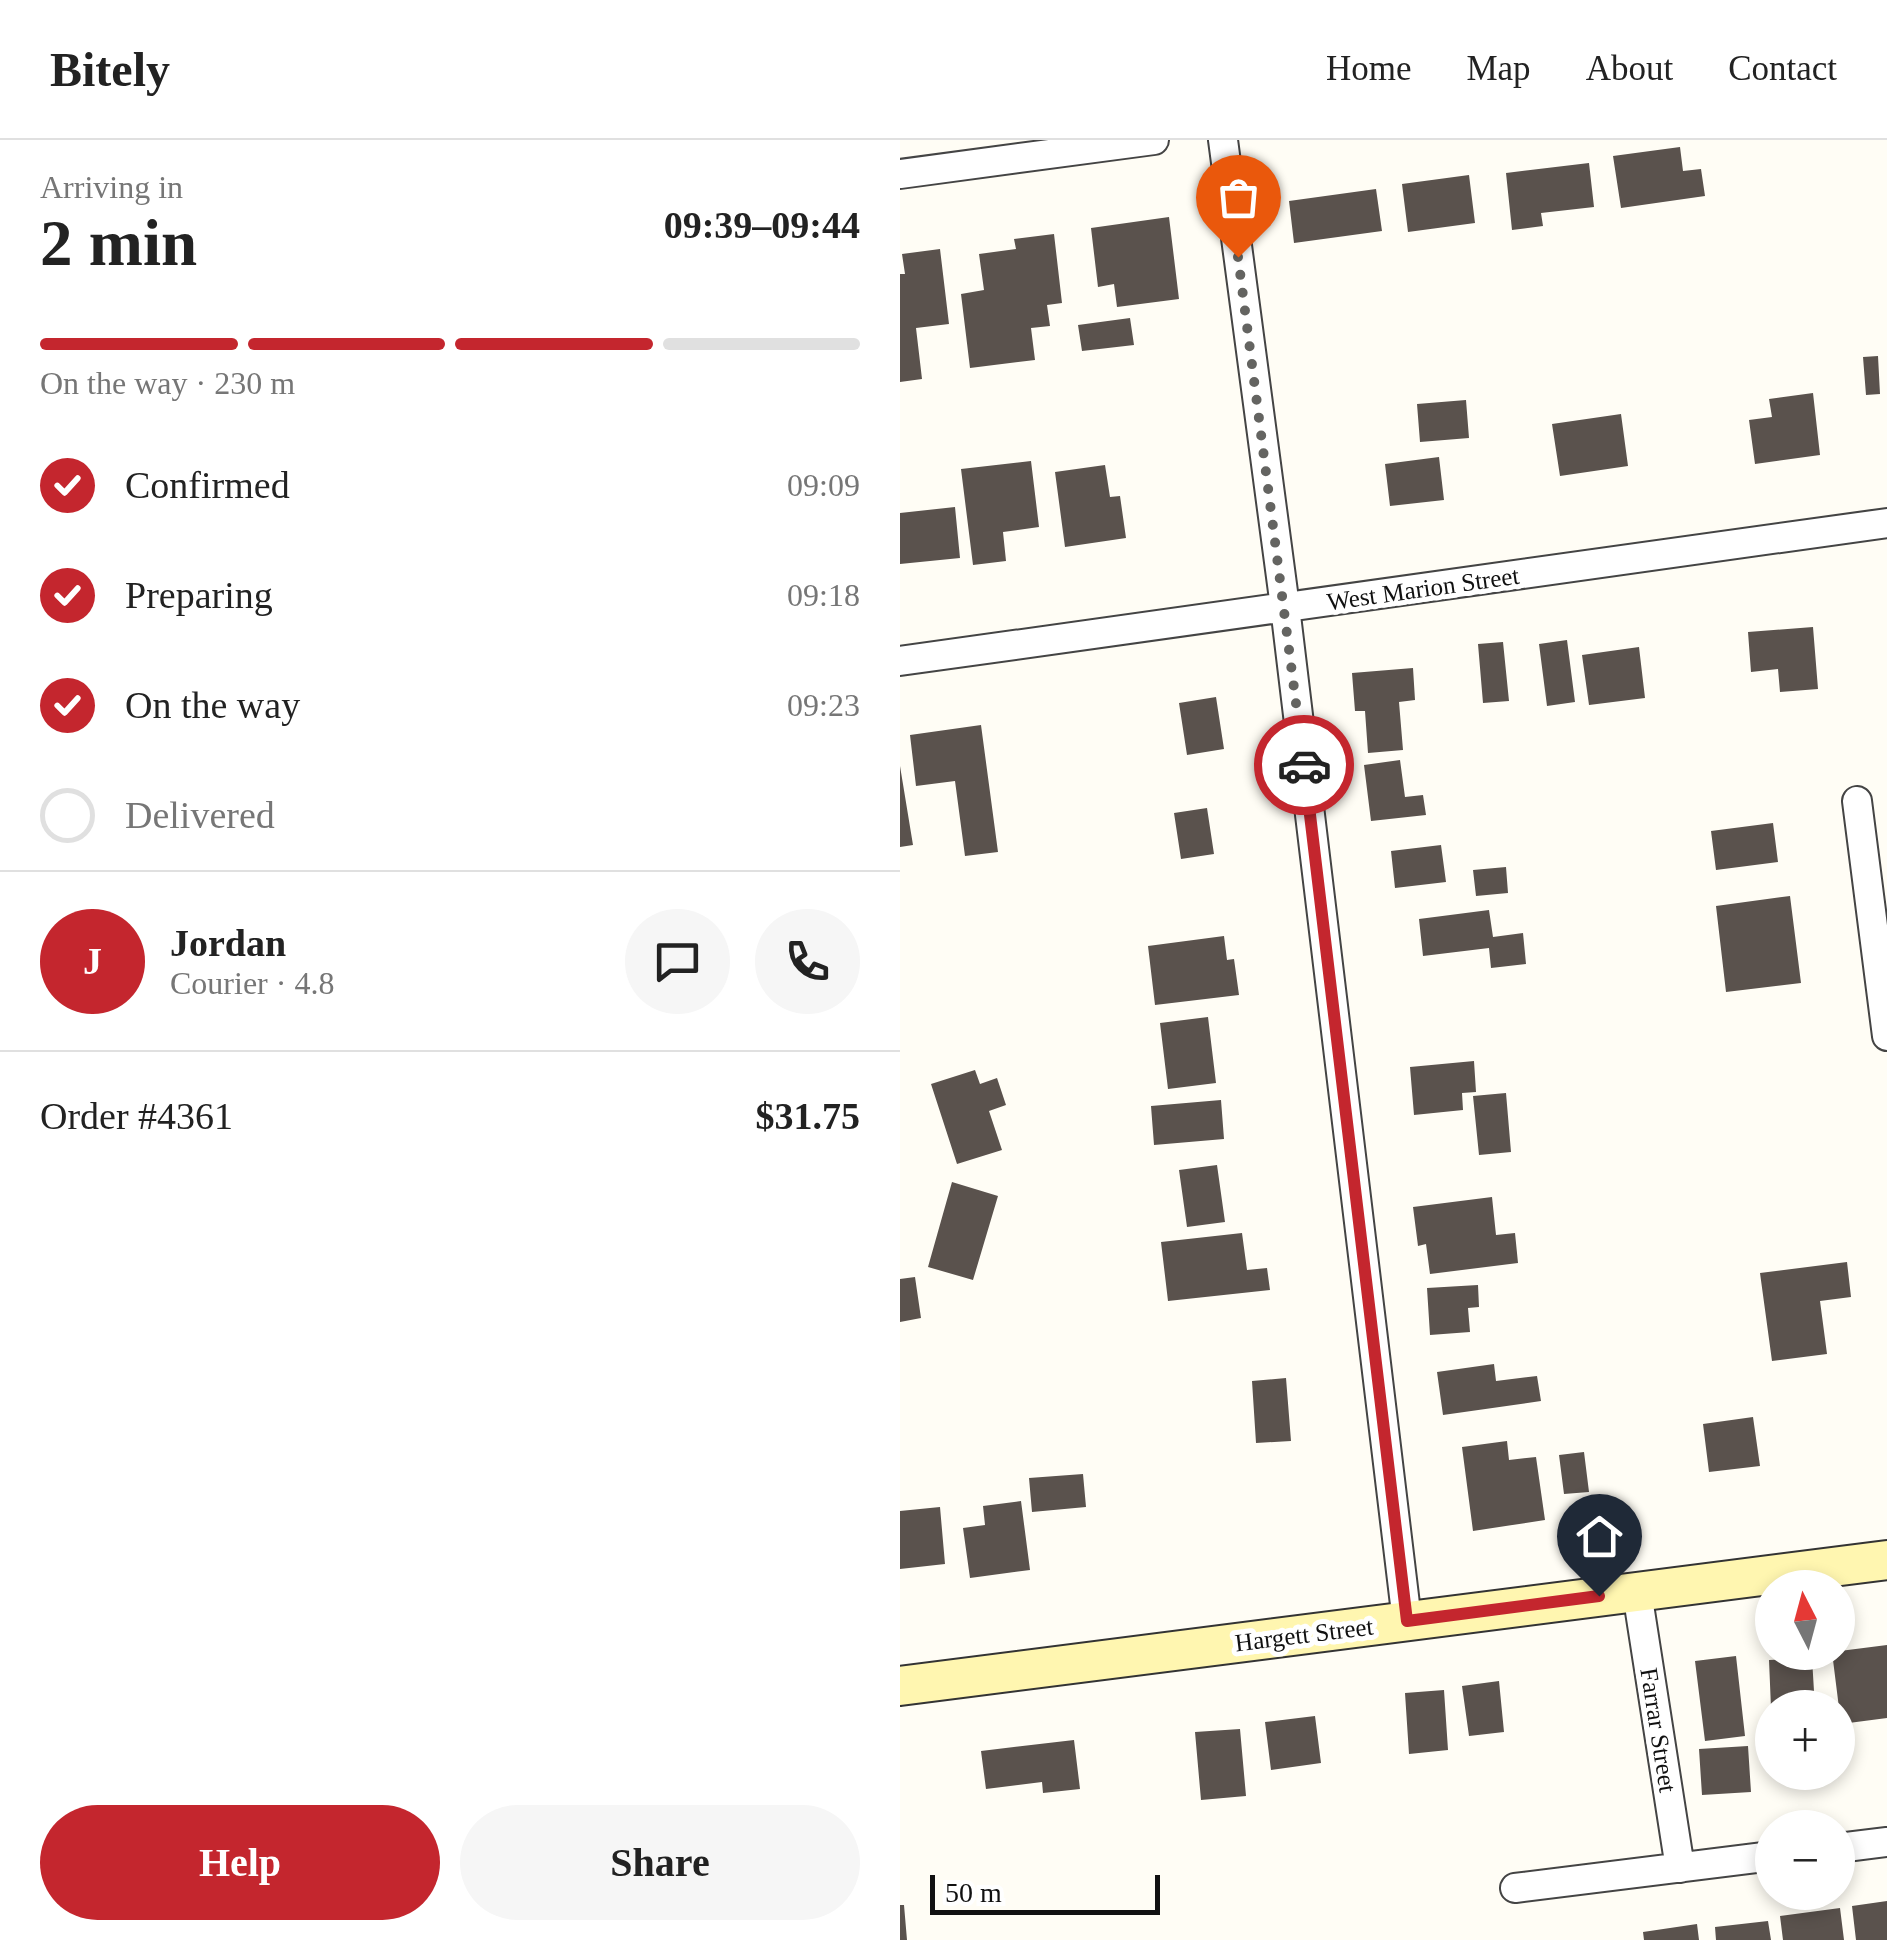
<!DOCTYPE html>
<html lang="en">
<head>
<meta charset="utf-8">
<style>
  body { margin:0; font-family:Georgia,serif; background:#f6f6f6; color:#222; height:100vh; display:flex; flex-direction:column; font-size:38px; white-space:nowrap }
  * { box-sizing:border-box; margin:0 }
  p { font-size:32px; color:#767676 }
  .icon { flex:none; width:55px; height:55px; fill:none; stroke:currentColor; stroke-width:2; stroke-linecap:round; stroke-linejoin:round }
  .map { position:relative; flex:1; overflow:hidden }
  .panel { display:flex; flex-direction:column; background:#fff; width:900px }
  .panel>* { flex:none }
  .needle { width:65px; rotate:354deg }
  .fabs { position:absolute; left:855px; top:1430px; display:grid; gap:20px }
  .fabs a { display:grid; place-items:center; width:100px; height:100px; border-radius:50%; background:#fff; box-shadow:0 5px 15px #0003; font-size:50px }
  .scale { position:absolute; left:30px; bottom:25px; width:230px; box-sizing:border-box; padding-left:10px; border:5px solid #111; border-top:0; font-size:28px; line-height:35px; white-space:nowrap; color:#111; -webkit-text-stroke:8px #fff; paint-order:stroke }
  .pin { position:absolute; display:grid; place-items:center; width:85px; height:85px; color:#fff; margin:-102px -42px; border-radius:50% 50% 50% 0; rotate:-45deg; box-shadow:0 0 10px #0007 }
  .pin .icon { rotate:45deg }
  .courier { position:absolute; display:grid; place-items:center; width:100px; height:100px; margin:-50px; border:8px solid #c4262e; border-radius:50%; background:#fff; color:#222; box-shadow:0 2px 12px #0007 }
  .headline em { font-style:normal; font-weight:800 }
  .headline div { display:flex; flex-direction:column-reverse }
  .headline { display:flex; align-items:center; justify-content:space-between; height:170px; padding:0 40px }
  h1 { font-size:65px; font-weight:800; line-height:75px }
  .bar { display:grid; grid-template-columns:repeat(4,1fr); gap:15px 10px; align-content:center; height:120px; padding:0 40px }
  .bar i { height:12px; border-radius:8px; background:#e0e0e0 }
  .bar .selected { background:#c4262e }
  .bar p { grid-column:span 4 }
  .line { display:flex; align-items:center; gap:25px; padding:0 40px; border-top:2px solid #e0e0e0 }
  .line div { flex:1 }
  .round { display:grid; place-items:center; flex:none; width:105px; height:105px; border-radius:52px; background:#f6f6f6 }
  ol { padding:0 40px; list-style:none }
  li { display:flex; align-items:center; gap:30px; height:110px }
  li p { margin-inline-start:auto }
  li .icon { padding:10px; border-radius:50%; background:#c4262e; color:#fff; stroke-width:4 }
  li:last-child { color:#767676 }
  li i { width:55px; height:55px; border:5px solid #e0e0e0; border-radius:50% }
  .action { display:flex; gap:20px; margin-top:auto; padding:20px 40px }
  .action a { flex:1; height:115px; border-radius:60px; background:#c4262e; color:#fff; font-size:40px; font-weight:800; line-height:115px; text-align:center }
  .action a+a { background:#f6f6f6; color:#222 }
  header { display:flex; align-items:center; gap:60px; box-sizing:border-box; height:140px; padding:0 50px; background:#fff; border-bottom:2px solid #e0e0e0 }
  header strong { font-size:48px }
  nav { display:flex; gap:55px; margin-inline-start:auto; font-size:35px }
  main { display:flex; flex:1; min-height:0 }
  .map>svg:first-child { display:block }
  .building { fill:#5a524d }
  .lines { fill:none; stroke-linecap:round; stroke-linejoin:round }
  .street-casing { stroke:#444; stroke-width:32 }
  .secondary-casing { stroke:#333; stroke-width:42 }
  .street { stroke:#fff; stroke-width:28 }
  .secondary { stroke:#fff6b0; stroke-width:38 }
  .done { stroke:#646461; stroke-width:10; stroke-dasharray:0 18 }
  .route { stroke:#c4262e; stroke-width:12 }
  .labels { text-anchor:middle; stroke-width:10; stroke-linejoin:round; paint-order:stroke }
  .street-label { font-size:25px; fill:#111; stroke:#fff }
</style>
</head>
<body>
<header>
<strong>Bitely</strong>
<nav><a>Home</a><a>Map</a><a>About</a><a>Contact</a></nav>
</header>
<main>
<section class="panel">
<div class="headline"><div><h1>2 min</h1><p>Arriving in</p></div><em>09:39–09:44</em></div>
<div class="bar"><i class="selected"></i><i class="selected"></i><i class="selected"></i><i></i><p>On the way · 230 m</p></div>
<ol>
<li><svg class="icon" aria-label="check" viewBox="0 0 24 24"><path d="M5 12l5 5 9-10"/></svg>Confirmed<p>09:09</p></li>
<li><svg class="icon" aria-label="check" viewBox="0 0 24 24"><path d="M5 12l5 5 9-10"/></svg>Preparing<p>09:18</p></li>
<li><svg class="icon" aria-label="check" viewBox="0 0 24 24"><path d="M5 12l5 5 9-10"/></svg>On the way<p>09:23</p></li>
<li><i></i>Delivered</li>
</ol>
<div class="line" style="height:180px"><b class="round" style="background:#c4262e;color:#fff">J</b><div><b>Jordan</b><p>Courier · 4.8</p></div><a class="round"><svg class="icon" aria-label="chat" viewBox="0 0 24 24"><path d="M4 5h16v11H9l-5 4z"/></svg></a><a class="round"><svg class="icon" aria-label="phone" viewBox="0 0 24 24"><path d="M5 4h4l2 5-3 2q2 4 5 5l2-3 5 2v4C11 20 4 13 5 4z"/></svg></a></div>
<div class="line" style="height:130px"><div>Order #4361</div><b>$31.75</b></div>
<div class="action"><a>Help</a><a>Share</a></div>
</section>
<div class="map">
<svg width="987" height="1800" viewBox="0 0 987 1800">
  <rect width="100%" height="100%" fill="#fffdf5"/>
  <path class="building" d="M 780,7 L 783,31 L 801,29 L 805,56 L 721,68 L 713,16 Z
    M 689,23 L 694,67 L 641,73 L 643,86 L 612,90 L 606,33 Z
    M 569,35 L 575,83 L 508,92 L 502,44 Z
    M 476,49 L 482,91 L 394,103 L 389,61 Z
    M 269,77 L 279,159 L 217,167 L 214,144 L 198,147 L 191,88 Z
    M 154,94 L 162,163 L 147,165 L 150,186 L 131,188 L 135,220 L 70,228 L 61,154 L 84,150 L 79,114 L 116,109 L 114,99 Z
    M 40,109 L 49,184 L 16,188 L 22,239 L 0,242 L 0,134 L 5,134 L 2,114 Z
    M 230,178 L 234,205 L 182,211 L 178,185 Z
    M 978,216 L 980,254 L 966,255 L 963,217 Z
    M 913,253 L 920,315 L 855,324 L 849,280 L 872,277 L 869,259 Z
    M 566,260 L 569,298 L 520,302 L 517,264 Z
    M 721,274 L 728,326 L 660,336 L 652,284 Z
    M 539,317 L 544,360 L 490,366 L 485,324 Z
    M 131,321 L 139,387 L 103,392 L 106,421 L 73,425 L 61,329 Z
    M 205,325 L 210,357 L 220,356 L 226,398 L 165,407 L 155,332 Z
    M 55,367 L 60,418 L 0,424 L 0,373 Z
    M 913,487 L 918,549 L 880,552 L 878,529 L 851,532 L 848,492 Z
    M 667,500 L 675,562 L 647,566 L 639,504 Z
    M 603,502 L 609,561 L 583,563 L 578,504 Z
    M 739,507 L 745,558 L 689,565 L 682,515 Z
    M 513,528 L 515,560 L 499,562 L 503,610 L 468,613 L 465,571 L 455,571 L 452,533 Z
    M 316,557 L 324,609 L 287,615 L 279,563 Z
    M 81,585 L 98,712 L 65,716 L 55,641 L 16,646 L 10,595 Z
    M 500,620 L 505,657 L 523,655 L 526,675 L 471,681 L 464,625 Z
    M 0,626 L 13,705 L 0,707 Z
    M 307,668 L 314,714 L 281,719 L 274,673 Z
    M 873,683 L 878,722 L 816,730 L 811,691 Z
    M 541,705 L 546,742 L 495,748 L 491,711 Z
    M 606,727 L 608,753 L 576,756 L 573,730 Z
    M 890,756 L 901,843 L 826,852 L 816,766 Z
    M 589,770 L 593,797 L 623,793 L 626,824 L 591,828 L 589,808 L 523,816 L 519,779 Z
    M 324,796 L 327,820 L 334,819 L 339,855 L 255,865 L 248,806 Z
    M 308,877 L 316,943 L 268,949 L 260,883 Z
    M 574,921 L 576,952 L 562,953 L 563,970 L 514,975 L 510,927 Z
    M 75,930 L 80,944 L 97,938 L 106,965 L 89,971 L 102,1010 L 57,1024 L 31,944 Z
    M 606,953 L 611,1012 L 579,1015 L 573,956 Z
    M 321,960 L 324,999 L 254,1005 L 251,966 Z
    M 317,1025 L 325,1082 L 287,1087 L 279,1030 Z
    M 52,1042 L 98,1056 L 73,1140 L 28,1127 Z
    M 592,1057 L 596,1095 L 615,1093 L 618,1123 L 530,1134 L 526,1104 L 518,1106 L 513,1067 Z
    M 342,1093 L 347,1130 L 367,1128 L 370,1150 L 268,1161 L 261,1102 Z
    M 947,1122 L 951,1157 L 920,1161 L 927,1214 L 872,1221 L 860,1133 Z
    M 15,1137 L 21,1178 L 0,1182 L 0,1139 Z
    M 578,1145 L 579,1167 L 568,1168 L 570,1192 L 530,1195 L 527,1148 Z
    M 594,1224 L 596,1241 L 637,1236 L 641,1261 L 543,1275 L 537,1232 Z
    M 386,1238 L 391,1301 L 356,1303 L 352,1241 Z
    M 853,1277 L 860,1326 L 809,1332 L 803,1284 Z
    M 607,1301 L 609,1320 L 636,1317 L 645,1380 L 573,1391 L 562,1307 Z
    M 684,1312 L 689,1352 L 664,1354 L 659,1315 Z
    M 183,1334 L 186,1367 L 132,1372 L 129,1338 Z
    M 121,1361 L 130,1430 L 70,1438 L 63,1388 L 85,1385 L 83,1366 Z
    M 40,1367 L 45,1424 L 0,1429 L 0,1371 Z
    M 987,1505 L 987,1578 L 941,1584 L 932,1512 Z
    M 836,1516 L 845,1596 L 805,1601 L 795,1521 Z
    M 912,1518 L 915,1568 L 871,1568 L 869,1520 Z
    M 599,1541 L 604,1592 L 569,1596 L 562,1546 Z
    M 544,1550 L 548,1610 L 509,1614 L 505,1553 Z
    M 415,1576 L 421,1623 L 371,1630 L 365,1582 Z
    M 340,1589 L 346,1656 L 301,1660 L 295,1592 Z
    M 174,1600 L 180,1649 L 143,1653 L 142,1642 L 86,1649 L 81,1611 Z
    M 848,1606 L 851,1652 L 802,1655 L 799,1609 Z
    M 987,1761 L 987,1800 L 956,1800 L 952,1766 Z
    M 0,1765 L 4,1765 L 7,1800 L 0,1800 Z
    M 940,1768 L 944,1800 L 883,1800 L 880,1776 Z
    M 868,1781 L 871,1800 L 816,1800 L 815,1787 Z
    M 797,1784 L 799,1800 L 744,1800 L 743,1792 Z"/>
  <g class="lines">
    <g class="street-casing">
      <path id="street" d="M 323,0 L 385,467 L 507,1481
        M 0,34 L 254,0
        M 0,521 L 987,383
        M 957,661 L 987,896
        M 737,1452 L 780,1728
        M 938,1708 L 987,1702
        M 615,1748 L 872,1716"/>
    </g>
    <g class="secondary-casing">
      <path id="secondary" d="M 0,1546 L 987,1420"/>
    </g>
    <use href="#street" class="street"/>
    <use href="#secondary" class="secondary"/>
  </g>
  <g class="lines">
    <path class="done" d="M 338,117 L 404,625"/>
    <path class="route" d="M 404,625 L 507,1481 L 699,1456"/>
  </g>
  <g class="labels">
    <g class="street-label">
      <text transform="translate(523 448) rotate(-8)" y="9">West Marion Street</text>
      <text transform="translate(404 1494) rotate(-7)" y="9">Hargett Street</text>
      <text transform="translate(759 1590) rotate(81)" y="9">Farrar Street</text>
    </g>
  </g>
</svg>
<div class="fabs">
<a><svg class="needle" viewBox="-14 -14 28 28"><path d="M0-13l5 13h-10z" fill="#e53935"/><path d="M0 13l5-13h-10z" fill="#767676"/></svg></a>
<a>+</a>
<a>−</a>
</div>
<div class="scale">50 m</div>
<div class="pin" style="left:338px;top:117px;background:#ea580c"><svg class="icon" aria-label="bag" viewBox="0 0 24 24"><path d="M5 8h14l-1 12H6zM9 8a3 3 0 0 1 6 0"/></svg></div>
<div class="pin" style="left:699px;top:1456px;background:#1f2937"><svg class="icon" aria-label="home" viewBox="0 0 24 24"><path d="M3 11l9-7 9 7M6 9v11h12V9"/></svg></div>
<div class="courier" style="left:404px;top:625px"><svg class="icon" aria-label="car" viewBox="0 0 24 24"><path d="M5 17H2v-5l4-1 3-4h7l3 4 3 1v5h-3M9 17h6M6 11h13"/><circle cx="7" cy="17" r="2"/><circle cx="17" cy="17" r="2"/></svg></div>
</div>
</main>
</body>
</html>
